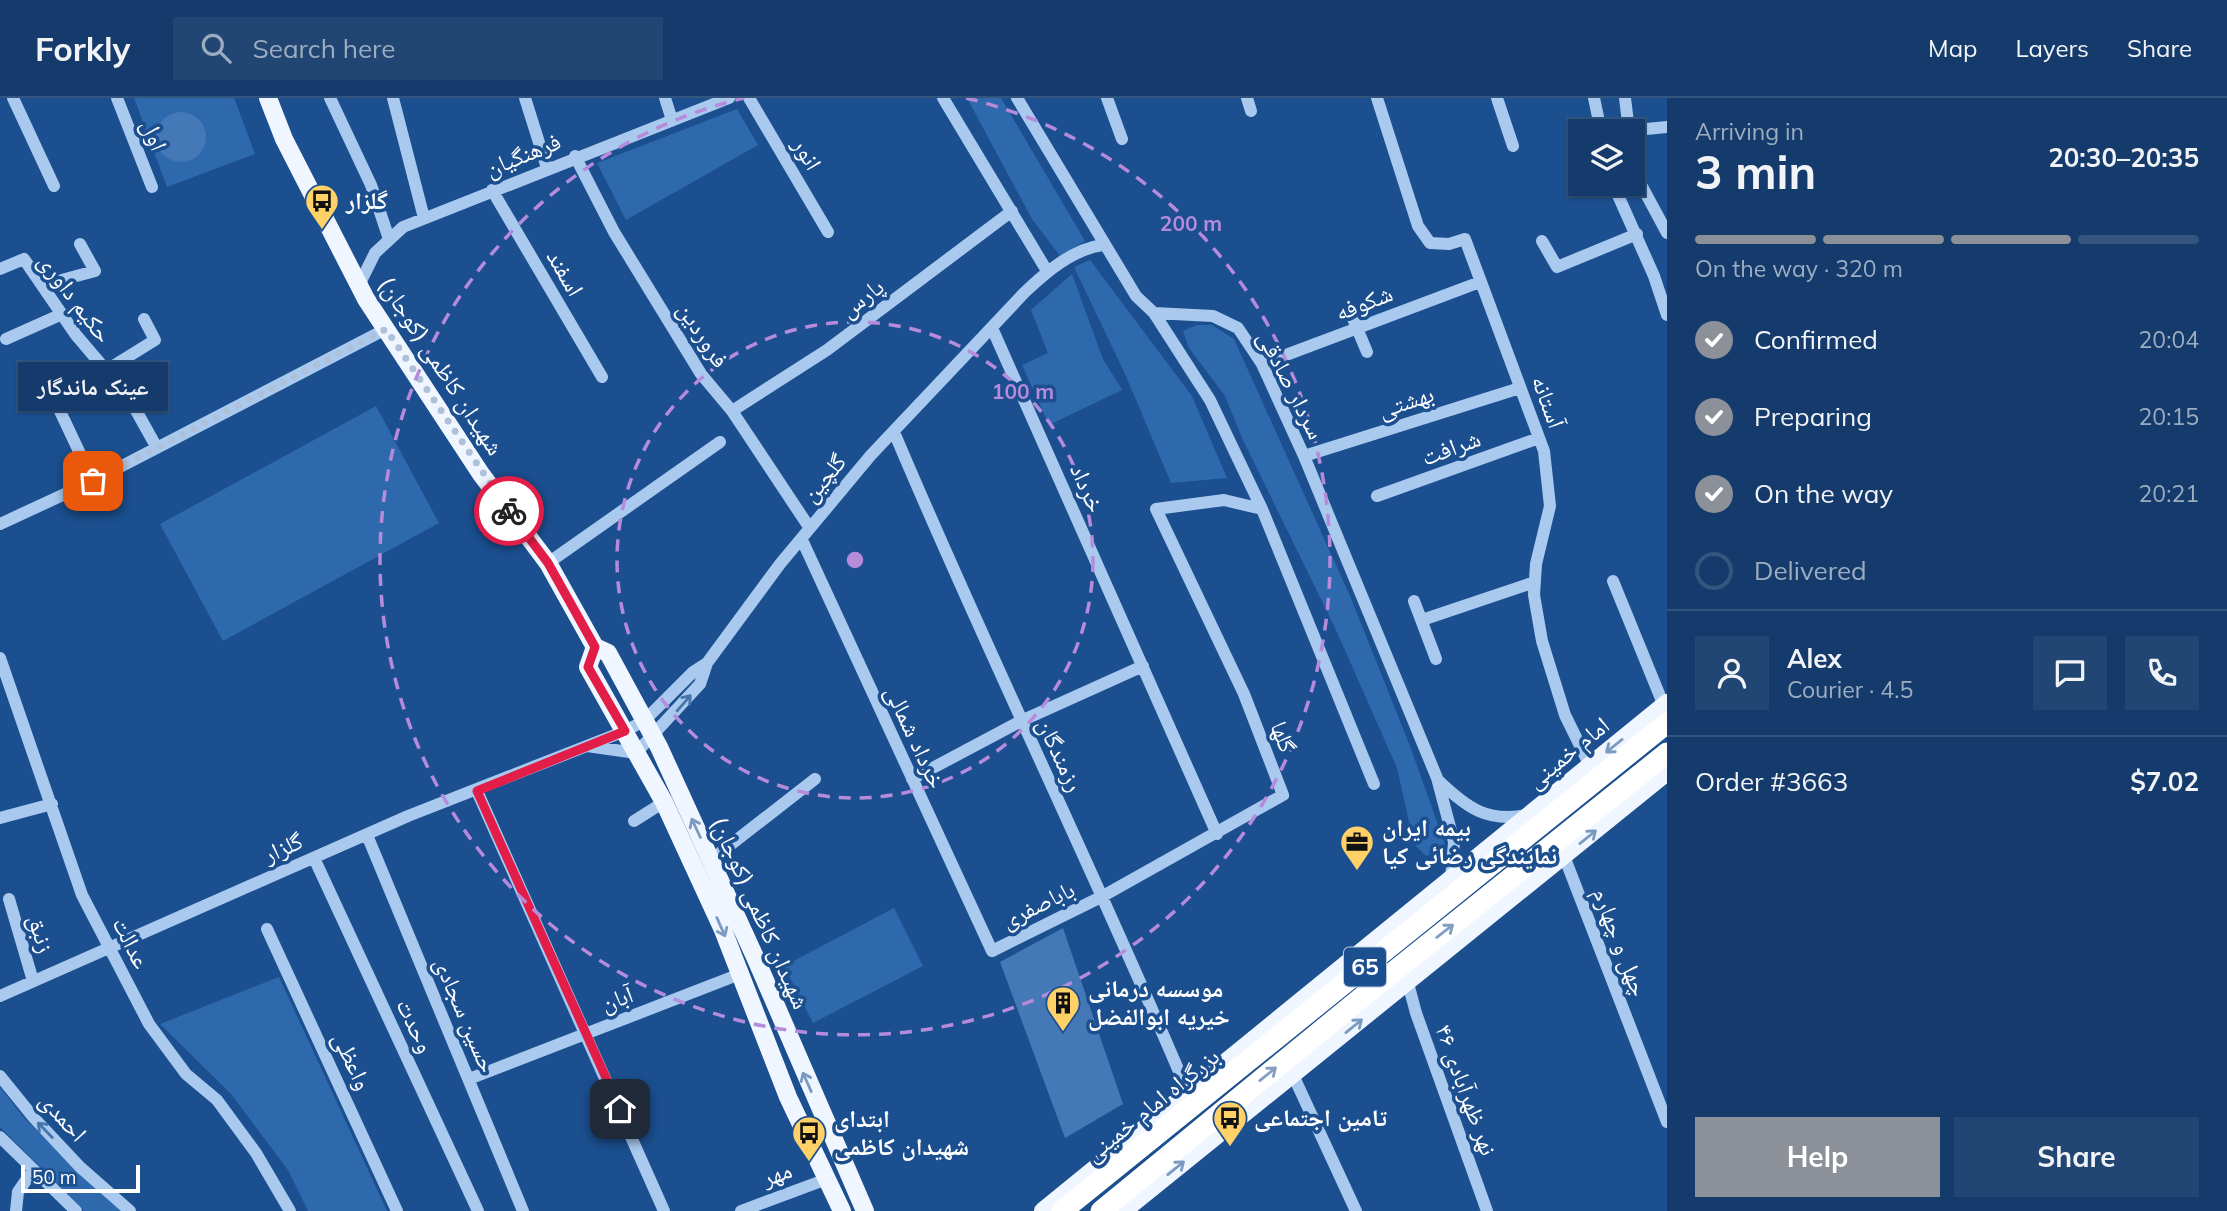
<!DOCTYPE html>
<html lang="en">
<head>
<meta charset="utf-8">
<style>
  body { margin:0; font-family:Mulish,"Noto Naskh Arabic",sans-serif; background:#214673; color:#f1f3f6; height:100vh; display:flex; flex-direction:column; font-size:26px; white-space:nowrap }
  * { box-sizing:border-box; margin:0 }
  p { font-size:23px; color:#9dadc1 }
  .icon { flex:none; width:38px; height:38px; fill:none; stroke:currentColor; stroke-width:2; stroke-linecap:round; stroke-linejoin:round }
  .map { position:relative; flex:1; overflow:hidden }
  .panel { display:flex; flex-direction:column; background:#143b6b; width:560px }
  .panel>* { flex:none }
  .fabs { position:absolute; left:1568px; top:21px; display:grid; gap:14px }
  .fabs a { display:grid; place-items:center; width:77px; height:77px; border-radius:0px; background:#143b6b; box-shadow:0 2px 5px #0004,0 0 0 2px #33557e; font-size:35px }
  .scale { position:absolute; left:21px; bottom:18px; width:119px; box-sizing:border-box; padding-left:7px; border:4px solid #fff; border-top:0; font-size:19px; line-height:24px; white-space:nowrap; color:#fff; -webkit-text-stroke:5px #1b4f8f; paint-order:stroke }
  .pin { position:absolute; display:grid; place-items:center; width:60px; height:60px; color:#fff; margin:-30px; border-radius:14px; box-shadow:0 4px 10px #0006 }
  .courier { position:absolute; display:grid; place-items:center; width:70px; height:70px; margin:-35px; border:5px solid #e11d48; border-radius:50%; background:#fff; color:#222; box-shadow:0 2px 9px #0007 }
  .bubble { position:absolute; height:49px; border-radius:0px; background:#143b6b; box-shadow:0 2px 5px #0004,0 0 0 2px #33557e; font-size:23px; font-weight:700; line-height:49px; text-align:center }
  .summary em { font-style:normal; font-weight:700 }
  .summary div { display:flex; flex-direction:column-reverse }
  .summary { display:flex; align-items:center; justify-content:space-between; height:119px; padding:0 28px }
  h1 { font-size:46px; font-weight:700; line-height:52px }
  .bar { display:grid; grid-template-columns:repeat(4,1fr); gap:10px 7px; align-content:center; height:84px; padding:0 28px }
  .bar i { height:9px; border-radius:5px; background:#33557e }
  .bar .on { background:#8c9099 }
  .bar p { grid-column:span 4 }
  .line { display:flex; align-items:center; gap:18px; padding:0 28px; border-top:2px solid #33557e }
  .line div { flex:1 }
  .round { display:grid; place-items:center; flex:none; width:74px; height:74px; border-radius:0px; background:#214673 }
  ol { padding:0 28px; list-style:none }
  li { display:flex; align-items:center; gap:21px; height:77px }
  li p { margin-inline-start:auto }
  li .icon { padding:7px; border-radius:50%; background:#8c9099; color:#fff; stroke-width:4 }
  li:last-child { color:#9dadc1 }
  li i { width:38px; height:38px; border:4px solid #33557e; border-radius:50% }
  .action { display:flex; gap:14px; margin-top:auto; padding:14px 28px }
  .action a { flex:1; height:80px; border-radius:0px; background:#8c9099; color:#fff; font-size:28px; font-weight:700; line-height:80px; text-align:center }
  .action a+a { background:#214673; color:#f1f3f6 }
  header { display:flex; align-items:center; gap:42px; box-sizing:border-box; height:98px; padding:0 35px; background:#143b6b; border-bottom:2px solid #33557e }
  header strong { font-size:33px }
  nav { display:flex; gap:38px; margin-inline-start:auto; font-size:24px }
  .search { width:490px; height:63px; background:#214673; display:flex; align-items:center; gap:18px; box-sizing:border-box; padding:0 24px; border-radius:0px; color:#9dadc1; font-size:26px }
  main { display:flex; flex:1; min-height:0 }
  .map>svg:first-child { display:block }
  .green { fill:#2e69ad }
  .building { fill:#4478b7 }
  .lines { fill:none; stroke-linecap:round; stroke-linejoin:round }
  .minor { stroke:#a9c9ee; stroke-width:12 }
  .major { stroke:#f0f6ff; stroke-width:18 }
  .highway { stroke:#fff; stroke-width:21 }
  .oneway { stroke:#4674ac }
  .oneway2 { stroke:#7b9ac1 }
  .oneway3 { stroke:#829ec1 }
  .done { stroke:#afc1d8; stroke-width:7; stroke-dasharray:0 12.6 }
  .route { stroke:#e11d48; stroke-width:9 }
  .ring { fill:none; stroke:#b68bdc; stroke-width:3.5; stroke-dasharray:12 9 }
  .labels { text-anchor:middle; stroke-width:7; stroke-linejoin:round; paint-order:stroke }
  .shield { fill:#1b4f8f; stroke:#bbcadd; stroke-width:2 }
  .shield-label { font-size:23px; font-weight:bold; fill:#fff }
  .street-label { font-size:24px; fill:#fff; stroke:#1b4f8f }
  .poi-label { font-size:24px; font-weight:bold; fill:#fff; stroke:#1b4f8f; text-anchor:start }
  .centre { fill:#b68bdc; stroke:#1b4f8f; stroke-width:3.5 }
  .ring-label { font-size:21px; text-anchor:middle; font-weight:bold; fill:#b68bdc; stroke:#1b4f8f; stroke-width:7; stroke-linejoin:round; paint-order:stroke }
</style>
</head>
<body>
<header>
<strong>Forkly</strong>
<div class="search"><svg class="icon" aria-label="search" viewBox="0 0 24 24"><circle cx="10" cy="10" r="6"/><path d="M15 15l6 6"/></svg>Search here</div>
<nav><a>Map</a><a>Layers</a><a>Share</a></nav>
</header>
<main>
<div class="map">
<svg width="1667" height="1113" viewBox="0 0 1667 1113">
  <rect width="100%" height="100%" fill="#1b4f8f"/>
  <path class="green" d="M 134,0 L 234,0 L 255,56 L 167,89 Z
    M 967,0 L 1001,0 L 1085,143 L 1060,158 L 1032,121 Z
    M 737,11 L 758,47 L 626,122 L 597,65 Z
    M 1090,162 L 1192,298 L 1227,380 L 1171,385 L 1125,276 L 1074,169 Z
    M 1072,176 L 1103,261 L 1122,292 L 1049,327 L 1022,267 L 1048,255 L 1031,212 Z
    M 1197,227 L 1212,227 L 1234,241 L 1350,498 L 1410,648 L 1446,749 L 1426,758 L 1414,746 L 1397,670 L 1336,532 L 1243,342 L 1225,298 L 1189,250 L 1183,233 Z
    M 376,308 L 439,425 L 223,543 L 160,426 Z
    M 894,810 L 923,868 L 813,925 L 784,868 Z
    M 279,879 L 387,1113 L 308,1113 L 288,1072 L 231,996 L 160,926 Z
    M 0,989 L 24,1020 L 121,1113 L 84,1113 L 0,1029 Z"/>
  <path class="building" d="M156 39a25 25 0 1 1 50 0a25 25 0 1 1-50 0Z
    M 1063,830 L 1123,1006 L 1065,1040 L 1000,864 Z"/>
  <g class="lines">
    <path class="minor" d="M 13,0 L 54,88
      M 117,0 L 152,89
      M 330,0 L 371,87 L 389,141
      M 393,0 L 424,120
      M 525,0 L 547,70
      M 665,0 L 672,22
      M 749,0 L 828,134
      M 943,0 L 1047,173
      M 1017,0 L 1136,198 L 1154,215 L 1213,218 L 1238,230 L 1262,266 L 1304,358 L 1437,680 L 1454,744 L 1451,781
      M 1107,0 L 1122,41
      M 1247,0 L 1251,13
      M 1377,0 L 1418,128 L 1430,145 L 1449,146 L 1465,141 L 1544,353 L 1550,408 L 1536,466 L 1534,497 L 1542,543 L 1565,617 L 1590,668
      M 1497,0 L 1513,48
      M 1594,0 L 1601,33
      M 1625,0 L 1629,33
      M 1626,33 L 1667,29
      M 575,58 L 614,134 L 701,276 L 732,313 L 809,429
      M 1633,61 L 1638,81 L 1667,135
      M 1613,86 L 1654,178 L 1667,217
      M 492,92 L 602,279
      M 1542,143 L 1557,169 L 1637,136
      M 0,171 L 24,161 L 76,237 L 128,298 L 157,350
      M 43,187 L 95,173 L 80,146
      M 359,187 L 375,155 L 403,129 L 729,0
      M 1349,211 L 1367,254
      M 1154,215 L 1210,302 L 1262,411 L 1374,686
      M 992,230 L 1217,736
      M 6,241 L 62,216
      M 1262,266 L 1480,184
      M 105,273 L 155,242 L 144,221
      M 51,294 L 93,383
      M 732,313 L 827,252 L 1012,113
      M 894,334 C 988,557 1095,774 1189,997
      M 1304,358 L 1520,290
      M 1377,398 L 1539,340
      M 0,426 L 93,383 L 386,231
      M 802,442 L 992,853 L 1103,798 L 1283,697 L 1244,596 L 1156,411 L 1224,402 L 1262,411
      M 548,465 L 720,344
      M 1613,483 L 1664,608
      M 1414,503 L 1436,561
      M 1422,522 L 1535,484
      M 0,560 L 82,797 L 149,926 L 186,976 L 217,1002 L 256,1055 L 290,1113
      M 587,648 L 636,655 L 700,586 L 707,565
      M 912,681 L 1021,623 L 1143,568
      M 1439,683 C 1467,710 1488,725 1527,717
      M 477,693 L 664,1113
      M 0,720 L 52,706
      M 634,723 L 664,704
      M 367,737 L 523,1113
      M 1564,758 L 1667,1024
      M 314,760 L 478,1113
      M 711,762 L 815,681
      M 9,801 L 33,883
      M 267,831 L 397,1113
      M 1408,885 L 1416,915 L 1487,1113
      M 0,898 L 408,718 L 625,633 L 644,623 L 693,574 L 707,565 L 780,466 L 871,357 L 1025,194 C 1046,174 1073,151 1103,147
      M 1293,977 L 1356,1113
      M 0,978 L 34,1020 L 80,1069 L 130,1113
      M 469,981 L 740,876
      M 0,1039 L 76,1113
      M 16,1113 L 18,1094 L 33,1072
      M 741,1113 L 827,1081"/>
    <path class="major" d="M 268,0 L 284,41 L 366,201 L 481,376 L 548,465 L 595,549 L 608,555 L 659,649 L 755,859 L 865,1113
      M 595,549 L 588,569 L 664,704 L 723,832 L 788,999 L 842,1113
      M 1043,1113 L 1667,605
      M 1123,1113 L 1667,674"/>
    <path class="highway" d="M 1062,1113 L 1667,625
      M 1101,1113 L 1372,891 L 1667,655"/>
  </g>
  <defs><path id="oneway-shaft" d="M-6 0H5M1.5-3L5.5 0L1.5 3" fill="none" stroke-width="1.6" stroke-linecap="round" stroke-linejoin="round" transform="scale(1.75)"/></defs>
  <g class="oneway">
    <use href="#oneway-shaft" transform="translate(684 605) rotate(-49)"/>
    <use href="#oneway-shaft" transform="translate(45 1032) rotate(-134)"/>
  </g>
  <g class="oneway2">
    <use href="#oneway-shaft" transform="translate(1614 648) rotate(141)"/>
    <use href="#oneway-shaft" transform="translate(696 730) rotate(-115)"/>
    <use href="#oneway-shaft" transform="translate(1588 739) rotate(-39)"/>
    <use href="#oneway-shaft" transform="translate(721 829) rotate(66)"/>
    <use href="#oneway-shaft" transform="translate(1354 928) rotate(-39)"/>
    <use href="#oneway-shaft" transform="translate(807 984) rotate(-114)"/>
    <use href="#oneway-shaft" transform="translate(1176 1070) rotate(-39)"/>
  </g>
  <g class="oneway3">
    <use href="#oneway-shaft" transform="translate(1445 833) rotate(-38)"/>
    <use href="#oneway-shaft" transform="translate(1268 976) rotate(-39)"/>
  </g>
  <g class="lines">
    <path class="done" d="M 93,383 L 386,231 L 509,413"/>
    <path class="route" d="M 509,413 L 548,465 L 595,549 L 588,569 L 625,633 L 477,693 L 620,1011"/>
  </g>
  <g class="ring">
    <circle cx="855" cy="462" r="238"/>
    <path d="M966 0A475 475 0 1 1 744 0"/>
  </g>
  <defs>
    <g id="bus-pin" transform="scale(1.75)"><path d="M0 17L-7.5 6A9.5 9.5 0 1 1 7.5 6Z" fill="#ffd166" stroke="#1b4f8f"/><path d="M-5-6H5V4H4V6H2V4H-2V6H-4V4H-5ZM-3.5-4V0h7V-4ZM-3.5 1.2v1.5H-2V1.2ZM2 1.2v1.5H3.5V1.2Z" fill="#111"/></g>
    <g id="office-pin" transform="scale(1.75)"><path d="M0 17L-7.5 6A9.5 9.5 0 1 1 7.5 6Z" fill="#ffd166" stroke="#1b4f8f"/><path d="M-6-3h4V-5.5h4V-3h4V5H-6ZM-1-4.5V-3h2v-1.5ZM-6 0V1H6V0Z" fill="#111"/></g>
    <g id="building-pin" transform="scale(1.75)"><path d="M0 17L-7.5 6A9.5 9.5 0 1 1 7.5 6Z" fill="#ffd166" stroke="#1b4f8f"/><path d="M-4-6H4V6H1V3H-1V6H-4ZM-2.5-4.3h1.7v1.8h-1.7ZM.8-4.3h1.7v1.8H.8ZM-2.5-1h1.7V.8h-1.7ZM.8-1h1.7V.8H.8Z" fill="#111"/></g>
  </defs>
  <g fill-rule="evenodd">
    <use href="#bus-pin" x="322" y="103"/>
    <use href="#office-pin" x="1357" y="744"/>
    <use href="#building-pin" x="1063" y="905"/>
    <use href="#bus-pin" x="1230" y="1020"/>
    <use href="#bus-pin" x="809" y="1035"/>
  </g>
  <g class="labels">
    <rect class="shield" x="1344" y="849.5" width="42" height="39" rx="5"/>
    <g class="shield-label">
      <text x="1365" y="877">65</text>
    </g>
    <g class="street-label">
      <text transform="translate(154 37) rotate(68)" y="8">اول</text>
      <text transform="translate(807 56) rotate(60)" y="8">انور</text>
      <text transform="translate(523 57) rotate(-22)" y="8">فرهنگیان</text>
      <text transform="translate(565 175) rotate(60)" y="8">اسفند</text>
      <text transform="translate(75 200) rotate(53)" y="8">حکیم داوری</text>
      <text transform="translate(862 200) rotate(-37)" y="8">پارس</text>
      <text transform="translate(1364 205) rotate(-21)" y="8">شکوفه</text>
      <text transform="translate(703 237) rotate(57)" y="8">فروردین</text>
      <text transform="translate(441 268) rotate(57)" y="8">شهیدان کاظمی (کوجان)</text>
      <text transform="translate(1291 287) rotate(63)" y="8">سردار صادقی</text>
      <text transform="translate(1406 304) rotate(-18)" y="8">بهشتی</text>
      <text transform="translate(1548 304) rotate(70)" y="8">آستانه</text>
      <text transform="translate(1451 350) rotate(-20)" y="8">شرافت</text>
      <text transform="translate(824 380) rotate(-50)" y="8">گلچین</text>
      <text transform="translate(1087 390) rotate(66)" y="8">خرداد</text>
      <text transform="translate(915 639) rotate(65)" y="8">خرداد شمالی</text>
      <text transform="translate(1283 639) rotate(69)" y="8">گلها</text>
      <text transform="translate(1568 655) rotate(-39)" y="8">امام خمینی</text>
      <text transform="translate(1060 657) rotate(65)" y="8">رزمندگان</text>
      <text transform="translate(283 750) rotate(-24)" y="8">گلزار</text>
      <text transform="translate(1038 807) rotate(-26)" y="8">باباصفری</text>
      <text transform="translate(760 815) rotate(66)" y="8">شهیدان کاظمی (کوجان)</text>
      <text transform="translate(41 836) rotate(74)" y="8">زنبق</text>
      <text transform="translate(1620 844) rotate(69)" y="8">چهل و چهارم</text>
      <text transform="translate(131 845) rotate(63)" y="8">عدالت</text>
      <text transform="translate(617 901) rotate(-20)" y="8">آبان</text>
      <text transform="translate(465 917) rotate(67)" y="8">حسین سجادی</text>
      <text transform="translate(415 928) rotate(65)" y="8">وحدت</text>
      <text transform="translate(352 963) rotate(65)" y="8">واعظی</text>
      <text transform="translate(1466 992) rotate(70)" y="8">نهر ظهرآبادی ۴۶</text>
      <text transform="translate(1152 1007) rotate(-39)" y="8">بزرگراه امام خمینی</text>
      <text transform="translate(63 1019) rotate(48)" y="8">احمدی</text>
      <text transform="translate(777 1076) rotate(-19)" y="8">مهر</text>
    </g>
    <g class="poi-label">
      <text x="346" y="111">گلزار</text>
      <text x="1382" y="738">بیمه ایران<tspan x="1382" dy="28">نمایندگی رضائی کيا</tspan></text>
      <text x="1088" y="899">موسسه درمانی<tspan x="1088" dy="28">خیریه ابوالفضل</tspan></text>
      <text x="1254" y="1028">تامین اجتماعی</text>
      <text x="834" y="1029">ابتدای<tspan x="834" dy="28">شهیدان کاظمی</tspan></text>
    </g>
  </g>
  <circle cx="855" cy="462" r="10" class="centre"/>
  <g class="ring-label">
    <text x="1191" y="133">200 m</text>
    <text x="1023" y="301">100 m</text>
  </g>
</svg>
<div class="fabs">
<a><svg class="icon" aria-label="layers" viewBox="0 0 24 24"><path d="M12 4l9 5-9 5-9-5zM3 14l9 5 9-5"/></svg></a>
</div>
<div class="scale">50 m</div>
<div class="pin" style="left:93px;top:383px;background:#ea580c"><svg class="icon" aria-label="bag" viewBox="0 0 24 24"><path d="M5 8h14l-1 12H6zM9 8a3 3 0 0 1 6 0"/></svg></div>
<div class="pin" style="left:620px;top:1011px;background:#1f2937"><svg class="icon" aria-label="home" viewBox="0 0 24 24"><path d="M3 11l9-7 9 7M6 9v11h12V9"/></svg></div>
<div class="courier" style="left:509px;top:413px"><svg class="icon" aria-label="bike" viewBox="0 0 24 24"><circle cx="6" cy="16" r="4"/><circle cx="18" cy="16" r="4"/><path d="M6 16l4-8h5l3 8M10 8l3 8H6M13 5h3"/></svg></div>
<div class="bubble" style="left:18px;top:264px;width:150px">عینک ماندگار</div>
</div>
<section class="panel">
<div class="summary"><div><h1>3 min</h1><p>Arriving in</p></div><em>20:30–20:35</em></div>
<div class="bar"><i class="on"></i><i class="on"></i><i class="on"></i><i></i><p>On the way · 320 m</p></div>
<ol>
<li><svg class="icon" aria-label="check" viewBox="0 0 24 24"><path d="M5 12l5 5 9-10"/></svg>Confirmed<p>20:04</p></li>
<li><svg class="icon" aria-label="check" viewBox="0 0 24 24"><path d="M5 12l5 5 9-10"/></svg>Preparing<p>20:15</p></li>
<li><svg class="icon" aria-label="check" viewBox="0 0 24 24"><path d="M5 12l5 5 9-10"/></svg>On the way<p>20:21</p></li>
<li><i></i>Delivered</li>
</ol>
<div class="line" style="height:126px"><a class="round"><svg class="icon" aria-label="person" viewBox="0 0 24 24"><circle cx="12" cy="8" r="4"/><path d="M4 21q1-7 8-7t8 7"/></svg></a><div><b>Alex</b><p>Courier · 4.5</p></div><a class="round"><svg class="icon" aria-label="chat" viewBox="0 0 24 24"><path d="M4 5h16v11H9l-5 4z"/></svg></a><a class="round"><svg class="icon" aria-label="phone" viewBox="0 0 24 24"><path d="M5 4h4l2 5-3 2q2 4 5 5l2-3 5 2v4C11 20 4 13 5 4z"/></svg></a></div>
<div class="line" style="height:91px"><div>Order #3663</div><b>$7.02</b></div>
<div class="action"><a>Help</a><a>Share</a></div>
</section>
</main>
</body>
</html>
